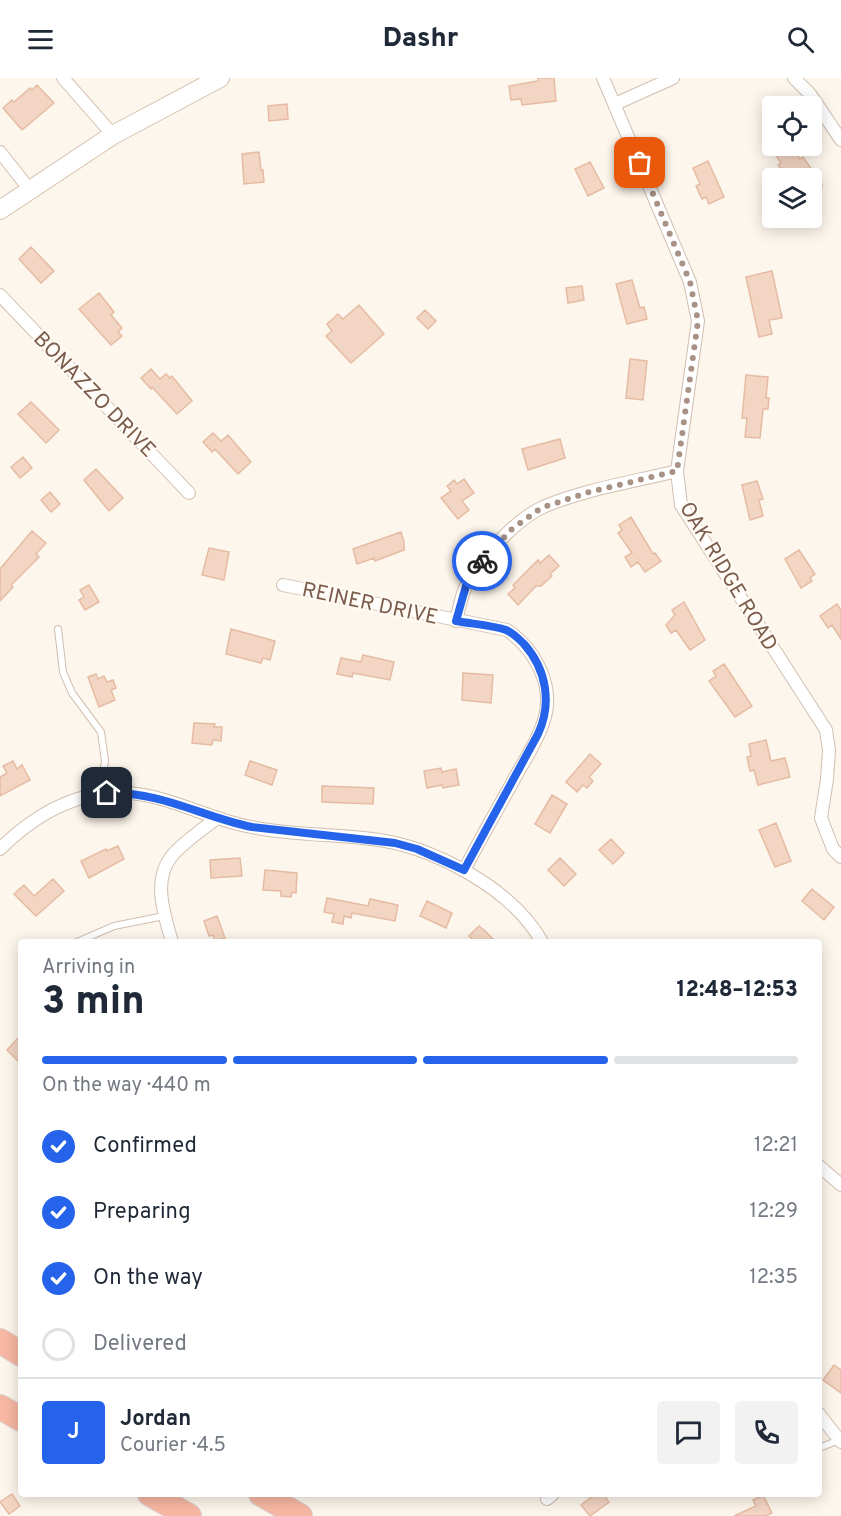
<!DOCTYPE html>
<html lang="en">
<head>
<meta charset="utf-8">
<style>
  body { margin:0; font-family:Overpass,sans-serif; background:#f2f2f3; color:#1f2937; height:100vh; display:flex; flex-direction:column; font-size:22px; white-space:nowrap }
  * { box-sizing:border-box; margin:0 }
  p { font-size:20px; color:#747a83 }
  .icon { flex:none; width:33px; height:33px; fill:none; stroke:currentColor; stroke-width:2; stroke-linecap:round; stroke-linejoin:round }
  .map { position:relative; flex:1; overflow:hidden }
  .panel { position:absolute; left:18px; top:861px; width:804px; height:558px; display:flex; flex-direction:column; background:#fff; border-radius:6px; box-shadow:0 3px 15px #0003 }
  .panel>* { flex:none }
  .fabs { position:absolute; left:762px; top:18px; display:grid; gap:12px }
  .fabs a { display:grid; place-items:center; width:60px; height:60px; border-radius:6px; background:#fff; box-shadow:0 3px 15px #0003; font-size:30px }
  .pin { position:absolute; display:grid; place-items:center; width:51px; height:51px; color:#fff; margin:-26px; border-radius:12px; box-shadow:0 3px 9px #0006 }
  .courier { position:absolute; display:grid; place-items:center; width:60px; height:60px; margin:-30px; border:4px solid #2563eb; border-radius:50%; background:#fff; color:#222; box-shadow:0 2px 8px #0007 }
  .headline em { font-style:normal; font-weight:800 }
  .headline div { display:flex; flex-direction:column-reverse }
  .headline { display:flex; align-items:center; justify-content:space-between; height:102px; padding:0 24px }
  h1 { font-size:39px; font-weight:800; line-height:45px }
  .bar { display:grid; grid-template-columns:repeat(4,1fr); gap:9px 6px; align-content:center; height:72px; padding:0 24px }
  .bar i { height:8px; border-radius:4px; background:#e0e1e3 }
  .bar .current { background:#2563eb }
  .bar p { grid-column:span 4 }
  .line { display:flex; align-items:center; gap:15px; padding:0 24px; border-top:2px solid #e0e1e3 }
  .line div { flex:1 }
  .round { display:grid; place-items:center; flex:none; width:63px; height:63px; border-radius:6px; background:#f2f2f3 }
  ol { padding:0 24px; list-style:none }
  li { display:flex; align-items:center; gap:18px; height:66px }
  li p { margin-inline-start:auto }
  li .icon { padding:6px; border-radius:50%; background:#2563eb; color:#fff; stroke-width:4 }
  li:last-child { color:#747a83 }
  li i { width:33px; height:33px; border:3px solid #e0e1e3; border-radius:50% }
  header { display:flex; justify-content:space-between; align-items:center; height:78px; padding:0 24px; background:#fff; font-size:27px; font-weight:800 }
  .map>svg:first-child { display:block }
  .building { fill:#f3d5c3; stroke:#e6bba3; stroke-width:1.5 }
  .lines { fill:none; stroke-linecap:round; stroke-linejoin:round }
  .service-casing { stroke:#d1beb0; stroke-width:8 }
  .minor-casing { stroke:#d1beb0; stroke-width:14 }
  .secondary-casing { stroke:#d6c0b0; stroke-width:20 }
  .motorway-casing { stroke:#dad1cd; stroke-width:26 }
  .service { stroke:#fff; stroke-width:6 }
  .minor { stroke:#fff; stroke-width:12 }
  .secondary { stroke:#fff; stroke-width:18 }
  .motorway { stroke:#f7b7a3; stroke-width:24 }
  .done { stroke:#a89285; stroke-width:6; stroke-dasharray:0 10.8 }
  .route { stroke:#2563eb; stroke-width:8 }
  .labels { text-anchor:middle; stroke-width:4.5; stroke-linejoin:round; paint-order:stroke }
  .street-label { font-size:21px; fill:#7a5c4d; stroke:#fffaf3 }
</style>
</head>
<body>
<header><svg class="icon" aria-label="menu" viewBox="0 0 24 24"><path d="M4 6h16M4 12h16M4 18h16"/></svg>Dashr<svg class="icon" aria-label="search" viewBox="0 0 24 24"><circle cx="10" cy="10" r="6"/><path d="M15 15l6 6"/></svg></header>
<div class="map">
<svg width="841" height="1438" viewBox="0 0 841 1438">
  <rect width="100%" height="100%" fill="#fdf6ec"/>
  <path class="building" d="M 538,0 L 554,0 L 556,23 L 522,27 L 521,21 L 511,22 L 509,8 L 538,3 Z
    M 37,7 L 54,25 L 22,52 L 3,30 L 12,22 L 14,24 L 30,10 L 32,12 Z
    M 287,26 L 288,41 L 269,43 L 268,28 Z
    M 783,68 L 790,68 L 800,81 L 803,79 L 822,106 L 822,110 L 812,117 L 812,100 L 787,100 L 778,87 L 781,85 L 774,74 Z
    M 259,74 L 261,92 L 263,92 L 264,104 L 244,106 L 242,76 Z
    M 708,83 L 724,119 L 709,126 L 706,119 L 702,121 L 696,108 L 700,106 L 693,90 Z
    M 590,84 L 604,110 L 588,118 L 575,91 Z
    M 31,169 L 54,193 L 41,205 L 19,181 Z
    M 772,193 L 782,240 L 769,242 L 772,256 L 759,259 L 746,199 Z
    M 632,202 L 640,230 L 644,229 L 647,241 L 627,246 L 616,206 Z
    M 582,208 L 584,222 L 568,225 L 566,210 Z
    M 99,215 L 114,234 L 111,237 L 122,250 L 118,254 L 122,258 L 111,267 L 79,231 Z
    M 359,227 L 384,256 L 351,285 L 326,258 L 332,253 L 327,246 L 338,236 L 343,241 Z
    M 425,232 L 436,243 L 428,251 L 417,240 Z
    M 630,281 L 647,283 L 643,322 L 626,320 Z
    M 151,291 L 160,301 L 166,296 L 170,300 L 172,298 L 192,323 L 177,336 L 152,309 L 151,311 L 141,300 Z
    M 746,297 L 768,299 L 766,320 L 769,320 L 768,331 L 763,331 L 760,360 L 745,359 L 747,340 L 742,340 Z
    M 31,324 L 59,352 L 46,365 L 18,336 Z
    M 213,355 L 221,363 L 228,357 L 251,384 L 238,396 L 215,371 L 212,374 L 203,364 Z
    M 560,361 L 565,380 L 528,392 L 522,371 Z
    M 23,379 L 32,390 L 20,400 L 11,389 Z
    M 96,391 L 123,420 L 109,433 L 84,402 Z
    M 464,401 L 474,415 L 462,423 L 469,432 L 458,441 L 441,420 L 451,413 L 447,408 L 454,402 L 457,406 Z
    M 757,403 L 763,421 L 759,422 L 763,438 L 750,442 L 742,407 Z
    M 50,414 L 60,426 L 51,434 L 41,422 Z
    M 631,439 L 653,476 L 655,475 L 661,483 L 645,494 L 638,484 L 631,489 L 625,479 L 632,475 L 618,455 L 622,452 L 619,447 Z
    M 32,453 L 46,465 L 36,476 L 39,479 L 11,507 L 13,509 L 0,523 L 0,491 Z
    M 401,454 L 404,464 L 404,472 L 375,483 L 374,480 L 357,486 L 353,471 Z
    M 209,470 L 229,474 L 224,502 L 202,497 Z
    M 799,472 L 815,496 L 810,500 L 812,503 L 801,510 L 785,481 Z
    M 549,477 L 559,488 L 550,496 L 552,498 L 541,508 L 536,508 L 518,527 L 508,516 L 515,510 L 513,507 L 538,482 L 540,485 Z
    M 89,507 L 99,524 L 85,532 L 79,522 L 84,519 L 80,512 Z
    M 684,524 L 705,562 L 690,572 L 676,552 L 671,555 L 666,547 L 675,537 L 672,532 Z
    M 837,526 L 841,532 L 841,561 L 832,547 L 828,550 L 820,538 Z
    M 231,551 L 275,563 L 270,582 L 263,580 L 261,585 L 226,576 Z
    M 363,577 L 394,584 L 390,602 L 353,595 L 352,599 L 337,596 L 341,580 L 361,584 Z
    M 724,586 L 752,628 L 735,639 L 709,603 L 716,598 L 713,593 Z
    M 463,595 L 493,597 L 491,625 L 462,622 Z
    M 96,596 L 98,601 L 104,598 L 107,604 L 113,602 L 116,610 L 111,612 L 115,622 L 99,629 L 88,599 Z
    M 194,645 L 215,646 L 214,649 L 222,649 L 221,663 L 213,662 L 212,667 L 192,665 Z
    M 766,662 L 771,683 L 785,680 L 790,699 L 758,707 L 754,692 L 750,693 L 747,679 L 751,678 L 749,666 Z
    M 590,676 L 601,686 L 589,699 L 593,703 L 587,710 L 583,707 L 577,714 L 566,704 Z
    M 13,683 L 17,691 L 22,687 L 30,702 L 0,718 L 0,699 L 7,695 L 3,688 Z
    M 250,683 L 277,692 L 272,707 L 245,697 Z
    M 441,690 L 442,694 L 456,691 L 459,707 L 443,710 L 442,707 L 427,710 L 424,693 Z
    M 322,708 L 374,710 L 373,726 L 322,724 Z
    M 552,717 L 567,726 L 550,755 L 535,746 Z
    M 776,745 L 791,783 L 775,789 L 759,752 Z
    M 611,761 L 624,775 L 613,786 L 599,772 Z
    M 118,768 L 124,781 L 89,800 L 81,783 L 106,771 L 107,773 Z
    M 240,780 L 242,798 L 211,800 L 210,782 Z
    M 560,780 L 576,796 L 564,808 L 548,792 Z
    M 265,792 L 297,795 L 296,815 L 292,814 L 291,819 L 281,818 L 281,813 L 263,812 Z
    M 53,801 L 64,813 L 36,838 L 14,816 L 24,807 L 34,818 Z
    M 812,811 L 834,829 L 824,842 L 802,823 Z
    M 327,820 L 368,828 L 370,821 L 398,827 L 395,843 L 352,835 L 351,840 L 344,838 L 343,846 L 332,844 L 334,836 L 324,834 Z
    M 427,823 L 452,835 L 446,850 L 420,838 Z
    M 217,838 L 225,860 L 215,864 L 213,857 L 209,858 L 204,843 Z
    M 479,848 L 485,853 L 496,864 L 475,864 L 469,858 Z
    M 21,957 L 21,986 L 7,972 Z
    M 834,1287 L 841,1292 L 841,1315 L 823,1302 Z
    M 12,1416 L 20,1428 L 9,1436 L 0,1424 Z
    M 596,1416 L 603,1416 L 609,1424 L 590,1438 L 581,1427 Z
    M 763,1417 L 772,1435 L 766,1438 L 734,1438 L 756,1428 L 753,1422 Z"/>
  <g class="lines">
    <g class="service-casing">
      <path id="service" d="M 58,551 L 63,594 L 72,615 L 101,654 L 105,683 L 99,716
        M 77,864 L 114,848 L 164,838
        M 819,1370 L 839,1362"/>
    </g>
    <g class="minor-casing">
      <path id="minor" d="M 63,0 L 113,57
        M 603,0 L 690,204 L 698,243 L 677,393 L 681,427 L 826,652 L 829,672 L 827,701 L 821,740 L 833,771 L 841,779
        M 794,0 L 810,16 L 841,62
        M 615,26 L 673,0
        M 0,74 L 30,112
        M 0,217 L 189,415
        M 283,507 L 507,552 C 536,572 556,610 543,645 C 536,667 521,687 511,707 C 495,735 479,764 464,792
        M 456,543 C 459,532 461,518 466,508 C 478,481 517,441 543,429 C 585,411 633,404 677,393
        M 0,771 C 29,742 63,720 106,715 C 156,710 199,738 246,748 C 287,757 330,756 372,761 C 432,768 512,810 542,864
        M 172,864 C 165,839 152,803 171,779 C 183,764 202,752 217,740
        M 819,1088 L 841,1107
        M 819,1336 L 841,1364
        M 547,1421 L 553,1416"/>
    </g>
    <g class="secondary-casing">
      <path id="secondary" d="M 0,132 L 113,57 L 220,0"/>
    </g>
    <g class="motorway-casing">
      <path id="motorway" d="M 0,1263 L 21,1276
        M 0,1329 L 21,1341
        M 150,1416 L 189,1438
        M 261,1416 L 300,1438"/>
    </g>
    <use href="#service" class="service"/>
    <use href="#minor" class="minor"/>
    <use href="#secondary" class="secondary"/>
    <use href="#motorway" class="motorway"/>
  </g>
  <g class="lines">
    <path class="done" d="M 482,483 L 512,451 L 541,430 L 589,414 L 677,393 L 698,243 L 690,204 L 640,85"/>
    <path class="route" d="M 107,715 C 164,714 199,738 252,749 L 395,765 L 417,771 L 464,792 L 538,656 C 552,626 547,592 524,566 C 519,561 513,555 506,552 C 491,547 472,546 456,543 L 466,508 L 482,483"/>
  </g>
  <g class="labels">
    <g class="street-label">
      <text transform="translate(95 316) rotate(46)" y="7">BONAZZO DRIVE</text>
      <text transform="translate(729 498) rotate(59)" y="7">OAK RIDGE ROAD</text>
      <text transform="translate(370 525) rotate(12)" y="7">REINER DRIVE</text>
    </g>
  </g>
</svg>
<div class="fabs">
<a><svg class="icon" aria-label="locate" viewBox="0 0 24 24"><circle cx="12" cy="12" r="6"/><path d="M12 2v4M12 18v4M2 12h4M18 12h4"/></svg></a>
<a><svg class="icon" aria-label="layers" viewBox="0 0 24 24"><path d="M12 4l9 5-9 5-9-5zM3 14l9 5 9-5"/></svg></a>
</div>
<div class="pin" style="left:640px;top:85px;background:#ea580c"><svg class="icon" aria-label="bag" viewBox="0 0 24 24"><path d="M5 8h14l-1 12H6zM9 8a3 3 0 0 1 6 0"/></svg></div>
<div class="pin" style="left:107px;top:715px;background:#1f2937"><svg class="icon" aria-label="home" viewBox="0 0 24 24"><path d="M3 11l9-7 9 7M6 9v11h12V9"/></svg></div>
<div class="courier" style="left:482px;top:483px"><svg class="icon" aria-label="bike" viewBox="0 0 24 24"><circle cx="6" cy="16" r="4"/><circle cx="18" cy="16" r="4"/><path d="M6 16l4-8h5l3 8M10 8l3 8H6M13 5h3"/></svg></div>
<section class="panel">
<div class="headline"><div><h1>3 min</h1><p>Arriving in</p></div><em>12:48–12:53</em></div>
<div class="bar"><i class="current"></i><i class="current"></i><i class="current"></i><i></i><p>On the way · 440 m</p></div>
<ol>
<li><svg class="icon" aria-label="check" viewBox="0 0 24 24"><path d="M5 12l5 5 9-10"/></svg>Confirmed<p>12:21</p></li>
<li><svg class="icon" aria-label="check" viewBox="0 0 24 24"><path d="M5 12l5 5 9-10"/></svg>Preparing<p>12:29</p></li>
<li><svg class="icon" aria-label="check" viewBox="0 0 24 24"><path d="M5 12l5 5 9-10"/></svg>On the way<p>12:35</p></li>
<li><i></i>Delivered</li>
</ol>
<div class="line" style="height:108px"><b class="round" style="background:#2563eb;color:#fff">J</b><div><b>Jordan</b><p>Courier · 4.5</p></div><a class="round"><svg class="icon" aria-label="chat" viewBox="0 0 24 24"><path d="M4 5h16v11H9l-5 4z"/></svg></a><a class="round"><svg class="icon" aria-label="phone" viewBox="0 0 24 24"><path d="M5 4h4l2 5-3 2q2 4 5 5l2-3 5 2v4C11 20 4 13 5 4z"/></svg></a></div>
</section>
</div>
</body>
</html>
